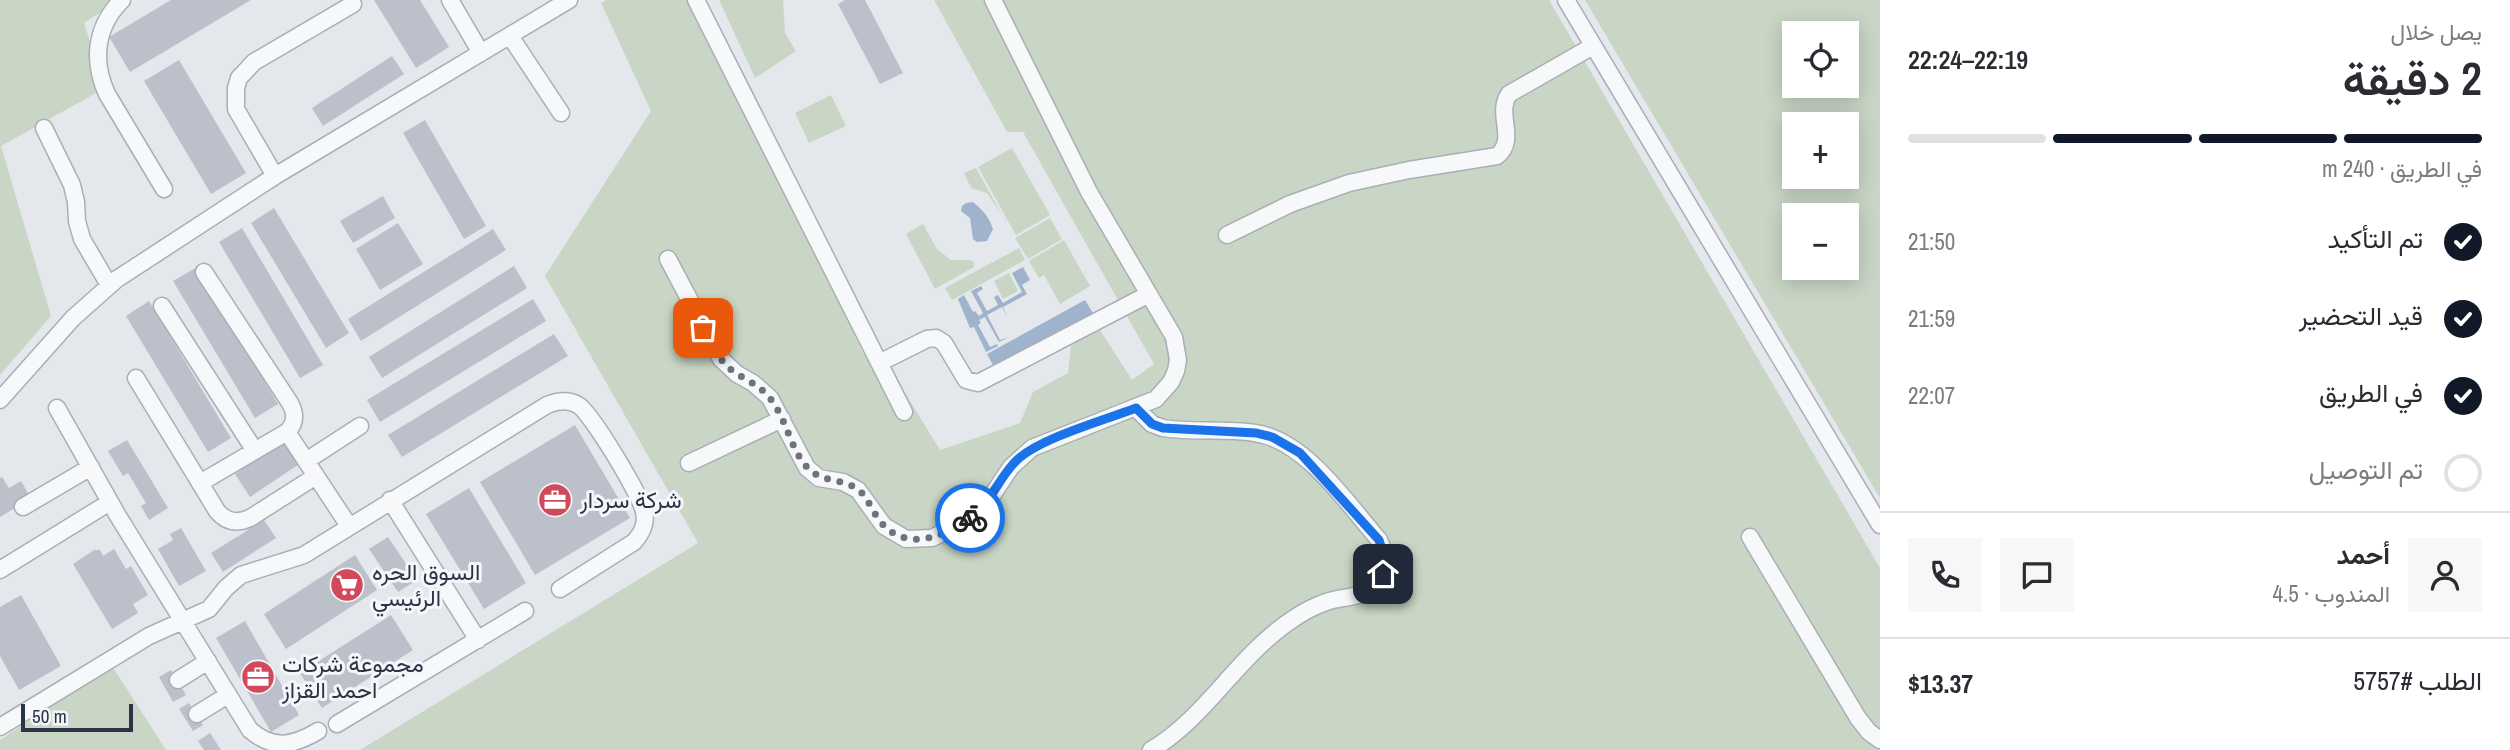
<!DOCTYPE html>
<html lang="ar">
<head>
<meta charset="utf-8">
<style>
  body { margin:0; font-family:"Archivo Narrow",Vazirmatn,sans-serif; background:#f7f7f7; color:#2b2b33; direction:rtl; height:100vh; display:flex; flex-direction:column; font-size:26px; white-space:nowrap }
  * { box-sizing:border-box; margin:0 }
  p { font-size:23px; color:#7c7c81 }
  .icon { flex:none; width:38px; height:38px; fill:none; stroke:currentColor; stroke-width:2; stroke-linecap:round; stroke-linejoin:round }
  .map { position:relative; flex:1; overflow:hidden; direction:ltr }
  .side { display:flex; flex-direction:column; background:#fff; width:630px }
  .side>* { flex:none }
  .tools { position:absolute; left:1782px; top:21px; display:grid; gap:14px }
  .tools a { display:grid; place-items:center; width:77px; height:77px; border-radius:0px; background:#fff; box-shadow:0 4px 18px #0003; font-size:35px }
  .scale { position:absolute; left:21px; bottom:18px; width:112px; box-sizing:border-box; padding-left:7px; border:4px solid #2b3445; border-top:0; font-size:19px; line-height:24px; white-space:nowrap; color:#2b3445; -webkit-text-stroke:5px #f4f6f9; paint-order:stroke }
  .pin { position:absolute; display:grid; place-items:center; width:60px; height:60px; color:#fff; margin:-30px; border-radius:14px; box-shadow:0 4px 10px #0006 }
  .courier { position:absolute; display:grid; place-items:center; width:70px; height:70px; margin:-35px; border:5px solid #1a73e8; border-radius:50%; background:#fff; color:#222; box-shadow:0 2px 9px #0007 }
  .head em { font-style:normal; font-weight:600 }
  .head div { display:flex; flex-direction:column-reverse }
  .head { display:flex; align-items:center; justify-content:space-between; height:119px; padding:0 28px }
  h1 { font-size:46px; font-weight:600; line-height:52px }
  .bar { display:grid; grid-template-columns:repeat(4,1fr); gap:10px 7px; align-content:center; height:84px; padding:0 28px }
  .bar i { height:9px; border-radius:5px; background:#e1e1e2 }
  .bar .selected { background:#111827 }
  .bar p { grid-column:span 4 }
  .line { display:flex; align-items:center; gap:18px; padding:0 28px; border-top:2px solid #e1e1e2 }
  .line div { flex:1 }
  .round { display:grid; place-items:center; flex:none; width:74px; height:74px; border-radius:0px; background:#f7f7f7 }
  ol { padding:0 28px; list-style:none }
  li { display:flex; align-items:center; gap:21px; height:77px }
  li p { margin-inline-start:auto }
  li .icon { padding:7px; border-radius:50%; background:#111827; color:#fff; stroke-width:4 }
  li:last-child { color:#7c7c81 }
  li i { width:38px; height:38px; border:4px solid #e1e1e2; border-radius:50% }
  main { display:flex; flex:1; min-height:0 }
  .map>svg:first-child { display:block }
  .green { fill:#c9d6c5; fill-rule:evenodd }
  .water { fill:#9fb4cc }
  .building { fill:#bbc0ca }
  .lines { fill:none; stroke-linecap:round; stroke-linejoin:round }
  .minor-casing { stroke:#a9aeb7; stroke-width:19 }
  .minor { stroke:#f7f8fa; stroke-width:16 }
  .done { stroke:#6c737f; stroke-width:7; stroke-dasharray:0 12.6 }
  .route { stroke:#1a73e8; stroke-width:9 }
  .labels { text-anchor:middle; stroke-width:6; stroke-linejoin:round; paint-order:stroke }
  .poi-label { font-size:23px; fill:#2b3445; stroke:#f4f6f9; text-anchor:start }
</style>
</head>
<body>
<main>
<section class="side">
<div class="head"><div><h1>2 دقيقة</h1><p>يصل خلال</p></div><em>22:19–22:24</em></div>
<div class="bar"><i class="selected"></i><i class="selected"></i><i class="selected"></i><i></i><p>في الطريق · 240 m</p></div>
<ol>
<li><svg class="icon" aria-label="check" viewBox="0 0 24 24"><path d="M5 12l5 5 9-10"/></svg>تم التأكيد<p>21:50</p></li>
<li><svg class="icon" aria-label="check" viewBox="0 0 24 24"><path d="M5 12l5 5 9-10"/></svg>قيد التحضير<p>21:59</p></li>
<li><svg class="icon" aria-label="check" viewBox="0 0 24 24"><path d="M5 12l5 5 9-10"/></svg>في الطريق<p>22:07</p></li>
<li><i></i>تم التوصيل</li>
</ol>
<div class="line" style="height:126px"><a class="round"><svg class="icon" aria-label="person" viewBox="0 0 24 24"><circle cx="12" cy="8" r="4"/><path d="M4 21q1-7 8-7t8 7"/></svg></a><div><b>أحمد</b><p>المندوب · 4.5</p></div><a class="round"><svg class="icon" aria-label="chat" viewBox="0 0 24 24"><path d="M4 5h16v11H9l-5 4z"/></svg></a><a class="round"><svg class="icon" aria-label="phone" viewBox="0 0 24 24"><path d="M5 4h4l2 5-3 2q2 4 5 5l2-3 5 2v4C11 20 4 13 5 4z"/></svg></a></div>
<div class="line" style="height:91px"><div>الطلب #5757</div><b>$13.37</b></div>
</section>
<div class="map">
<svg width="1880" height="750" viewBox="0 0 1880 750">
  <rect width="100%" height="100%" fill="#e4e7ec"/>
  <path class="green" d="M 0,0 L 120,0 L 84,23 L 105,88 L 1,146 L 51,316 L 0,375 Z
    M 606,0 L 690,0 L 863,353 L 889,367 L 940,450 L 1020,423 L 1033,392 L 1068,373 L 1071,346 L 1098,327 L 1132,380 L 1154,364 L 1023,132 L 1007,132 L 934,0 L 1549,0 L 1880,568 L 1880,750 L 360,750 L 698,543 L 545,276 L 651,111 L 601,3 Z
    M 719,0 L 783,0 L 785,33 L 796,51 L 755,78 Z
    M 1585,0 L 1880,0 L 1880,498 ZM 1794,33 L 1846,33 L 1846,86 L 1794,86 ZM 1794,124 L 1846,124 L 1846,177 L 1794,177 ZM 1794,215 L 1846,215 L 1846,268 L 1794,268 Z
    M 831,95 L 846,126 L 809,143 L 795,113 Z
    M 1012,148 L 1050,215 L 1016,235 L 978,167 Z
    M 976,168 L 1006,222 L 1007,222 L 987,193 L 971,188 L 964,173 Z
    M 1050,218 L 1062,239 L 1028,259 L 1015,238 Z
    M 923,224 L 937,249 L 951,260 L 970,260 L 974,262 L 974,267 L 935,289 L 906,234 Z
    M 1064,240 L 1090,286 L 1060,304 L 1044,275 L 1039,278 L 1029,261 Z
    M 1019,248 L 1025,260 L 952,300 L 945,288 Z
    M 1009,273 L 1018,291 L 1003,299 L 994,281 Z
    M 112,666 L 166,750 L 0,750 L 0,740 Z"/>
  <path class="water" d="M 973,202 C 983,210 989,217 993,229 L 987,241 L 977,242 L 973,239 L 970,218 L 961,211 L 962,206 L 966,203 Z
    M 1023,267 L 1030,280 L 1022,285 L 1027,294 L 1003,307 L 1007,317 L 1002,307 L 987,315 L 1000,340 L 1009,337 L 999,342 L 985,317 L 979,320 L 981,323 L 978,325 L 990,347 L 997,344 L 998,346 L 986,352 L 974,327 L 970,328 L 958,299 L 964,295 L 973,312 L 975,311 L 979,316 L 983,313 L 971,291 L 981,286 L 983,289 L 977,293 L 987,311 L 998,305 L 994,297 L 998,295 L 1003,303 L 1022,292 L 1012,273 Z
    M 1085,300 L 1093,313 L 994,367 L 987,354 Z"/>
  <path class="building" d="M 171,0 L 251,0 L 130,72 L 109,37 Z
    M 374,0 L 420,0 L 449,47 L 416,68 Z
    M 845,0 L 865,0 L 903,73 L 880,84 L 838,4 Z
    M 392,56 L 404,74 L 323,126 L 312,108 Z
    M 179,60 L 246,173 L 211,194 L 144,81 Z
    M 425,120 L 486,226 L 464,239 L 403,133 Z
    M 383,196 L 395,218 L 353,243 L 340,221 Z
    M 274,208 L 349,333 L 326,348 L 251,223 Z
    M 398,223 L 423,264 L 380,290 L 356,249 Z
    M 242,228 L 323,365 L 300,378 L 219,242 Z
    M 493,229 L 506,250 L 361,341 L 348,319 Z
    M 514,266 L 527,288 L 382,378 L 369,357 Z
    M 197,267 L 278,404 L 255,418 L 173,281 Z
    M 533,299 L 546,321 L 380,422 L 367,400 Z
    M 149,301 L 231,438 L 208,452 L 126,316 Z
    M 554,334 L 568,356 L 402,457 L 388,435 Z
    M 575,425 L 630,518 L 535,575 L 480,482 Z
    M 289,438 L 304,461 L 250,497 L 235,474 Z
    M 127,440 L 168,508 L 149,520 L 141,506 L 146,503 L 128,473 L 123,476 L 108,451 Z
    M 2,477 L 9,488 L 21,481 L 29,495 L 20,505 L 0,517 L 0,478 Z
    M 469,488 L 526,583 L 484,609 L 426,514 Z
    M 264,520 L 276,538 L 223,572 L 211,553 Z
    M 181,528 L 206,571 L 179,586 L 158,549 L 173,540 L 170,534 Z
    M 388,537 L 417,580 L 398,592 L 369,549 Z
    M 114,549 L 126,569 L 131,566 L 148,595 L 133,604 L 138,613 L 112,629 L 73,564 L 94,550 L 100,550 L 103,556 Z
    M 355,555 L 377,590 L 286,649 L 264,614 Z
    M 21,595 L 61,666 L 19,690 L 0,656 L 0,607 Z
    M 391,615 L 413,650 L 322,708 L 300,673 Z
    M 245,621 L 299,715 L 271,732 L 216,638 Z
    M 171,670 L 186,695 L 173,702 L 159,677 Z
    M 189,703 L 203,725 L 193,731 L 179,709 Z
    M 210,733 L 221,750 L 204,750 L 198,741 Z"/>
  <g class="lines">
    <g class="minor-casing">
      <path id="minor" d="M 122,0 C 95,27 92,61 107,94 L 164,189
        M 450,0 L 481,53
        M 696,0 L 904,412
        M 1566,0 L 1880,525
        M 510,36 L 561,113
        M 44,128 L 72,185 L 76,202 L 77,221 L 82,239 L 109,285
        M 275,176 L 236,109 L 236,88 L 239,78 L 254,62 L 353,4
        M 1227,235 L 1290,204 L 1349,183 L 1409,170 L 1497,156 C 1518,139 1495,114 1509,94 L 1593,46
        M 668,259 L 721,359 L 737,374 L 753,383 L 770,398 L 807,468 L 819,478 L 843,482 L 858,490 L 884,526 L 906,539 L 932,538 L 964,522 L 985,506 L 1011,467 L 1032,448 L 1156,399 L 1171,382 L 1176,371 L 1178,360 L 1174,337 L 1089,192 L 993,0
        M 162,306 L 255,451
        M 879,363 L 927,339 L 936,338 L 944,343 L 966,380 L 978,383 L 1149,294
        M 136,378 L 217,511 C 226,522 237,524 250,518 L 316,476
        M 0,400 L 73,318 L 117,279 L 275,176 L 569,0
        M 57,408 L 118,516 L 250,730 C 273,750 293,746 318,731
        M 1136,408 L 1152,424 L 1163,428 C 1193,433 1224,428 1255,433 C 1305,440 1347,503 1379,540 C 1390,562 1385,587 1358,595 C 1348,598 1337,598 1326,602 C 1315,606 1303,612 1293,619 C 1238,655 1205,719 1151,750
        M 287,432 L 349,526
        M 306,461 L 360,426
        M 689,463 L 782,419
        M 200,483 L 287,432 C 296,423 296,414 290,403 L 204,272
        M 390,500 L 478,640
        M 23,507 L 91,467
        M 1750,537 L 1858,718 L 1869,732 L 1880,740
        M 0,570 L 110,502
        M 178,680 L 208,661
        M 197,714 L 228,695
        M 337,724 L 525,611
        M 0,727 L 149,636 L 209,609 L 226,588 L 241,575 L 304,555 L 547,405 C 557,401 568,399 578,405 C 590,411 642,497 644,512 C 647,524 642,533 634,542 L 560,589"/>
    </g>
    <use href="#minor" class="minor"/>
  </g>
  <g class="lines">
    <path class="done" d="M 703,328 C 710,342 717,357 729,368 C 741,378 757,383 768,396 C 786,416 789,446 806,466 C 821,484 842,477 859,490 C 868,498 872,511 880,521 C 904,552 944,538 970,518"/>
    <path class="route" d="M 970,518 C 992,502 999,477 1017,460 C 1040,438 1105,420 1136,408 L 1152,424 L 1163,428 L 1256,433 L 1272,437 L 1300,453 L 1379,540 L 1386,562 L 1383,574"/>
  </g>
  <defs>
    <g id="office-disc" transform="scale(1.75)"><circle r="9.5" fill="#d1495b" stroke="#f4f6f9"/><path d="M-6-3h4V-5.5h4V-3h4V5H-6ZM-1-4.5V-3h2v-1.5ZM-6 0V1H6V0Z" fill="#fff"/></g>
    <g id="supermarket-disc" transform="scale(1.75)"><circle r="9.5" fill="#d1495b" stroke="#f4f6f9"/><path d="M-6-5.5h2.5l.6 2H6L4.5 2H-2.5L-4.4-4H-6ZM-1.5 3.2a1.3 1.3 0 1 0 .1 0ZM3 3.2a1.3 1.3 0 1 0 .1 0Z" fill="#fff"/></g>
  </defs>
  <g fill-rule="evenodd">
    <use href="#office-disc" x="555" y="500"/>
    <use href="#supermarket-disc" x="347" y="585"/>
    <use href="#office-disc" x="258" y="677"/>
  </g>
  <g class="labels">
    <g class="poi-label">
      <text x="580" y="508">شركة سردار</text>
      <text x="372" y="580">السوق الحره<tspan x="372" dy="26">الرئيسي</tspan></text>
      <text x="282" y="672">مجموعة شركات<tspan x="282" dy="26">احمد القزاز</tspan></text>
    </g>
  </g>
</svg>
<div class="tools">
<a><svg class="icon" aria-label="locate" viewBox="0 0 24 24"><circle cx="12" cy="12" r="6"/><path d="M12 2v4M12 18v4M2 12h4M18 12h4"/></svg></a>
<a>+</a>
<a>−</a>
</div>
<div class="scale">50 m</div>
<div class="pin" style="left:703px;top:328px;background:#ea580c"><svg class="icon" aria-label="bag" viewBox="0 0 24 24"><path d="M5 8h14l-1 12H6zM9 8a3 3 0 0 1 6 0"/></svg></div>
<div class="pin" style="left:1383px;top:574px;background:#1f2937"><svg class="icon" aria-label="home" viewBox="0 0 24 24"><path d="M3 11l9-7 9 7M6 9v11h12V9"/></svg></div>
<div class="courier" style="left:970px;top:518px"><svg class="icon" aria-label="bike" viewBox="0 0 24 24"><circle cx="6" cy="16" r="4"/><circle cx="18" cy="16" r="4"/><path d="M6 16l4-8h5l3 8M10 8l3 8H6M13 5h3"/></svg></div>
</div>
</main>
</body>
</html>
